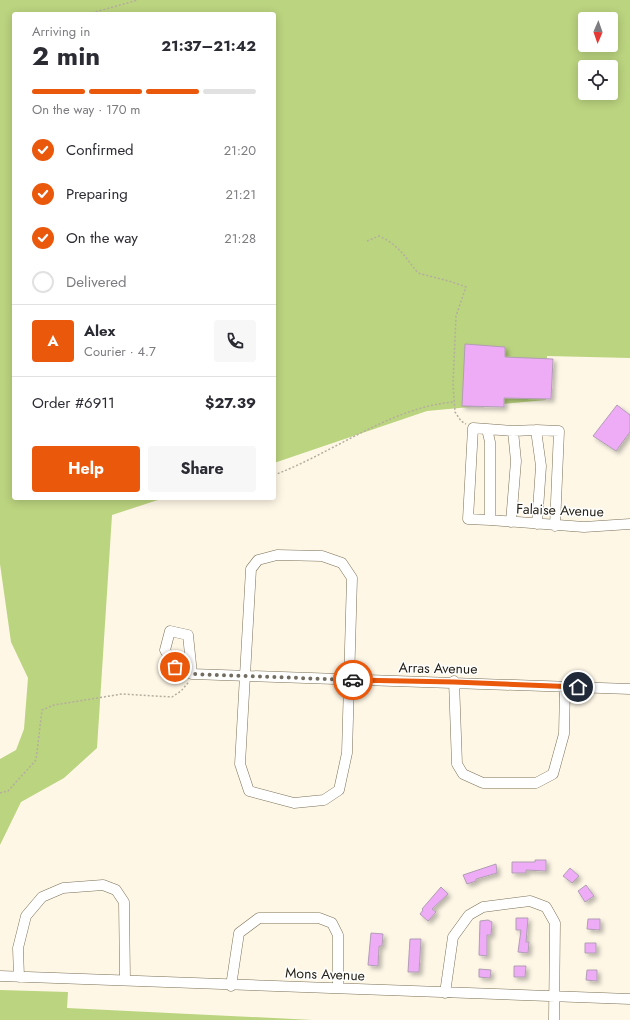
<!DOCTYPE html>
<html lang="en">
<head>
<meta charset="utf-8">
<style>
  body { margin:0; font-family:Jost,sans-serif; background:#f7f7f7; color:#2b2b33; height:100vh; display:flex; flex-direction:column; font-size:15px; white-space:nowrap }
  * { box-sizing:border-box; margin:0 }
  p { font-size:13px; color:#7c7c81 }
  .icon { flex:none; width:22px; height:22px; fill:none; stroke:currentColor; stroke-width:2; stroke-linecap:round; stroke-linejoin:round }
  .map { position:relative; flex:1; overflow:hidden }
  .details { position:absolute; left:12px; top:12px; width:264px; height:488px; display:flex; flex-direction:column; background:#fff; border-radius:4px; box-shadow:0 2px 10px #0003 }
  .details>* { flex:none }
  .needle { width:26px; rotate:182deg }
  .fabs { position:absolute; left:578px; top:12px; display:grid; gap:8px }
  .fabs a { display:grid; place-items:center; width:40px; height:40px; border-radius:4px; background:#fff; box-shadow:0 2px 10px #0003; font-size:20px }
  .pin { position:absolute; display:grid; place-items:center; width:34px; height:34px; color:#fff; margin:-17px; border:2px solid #fff; border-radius:50%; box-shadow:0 1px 4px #0007 }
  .courier { position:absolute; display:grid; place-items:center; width:40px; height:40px; margin:-20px; border:3px solid #ea580c; border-radius:50%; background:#fff; color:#222; box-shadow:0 1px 5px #0007 }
  .summary em { font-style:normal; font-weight:700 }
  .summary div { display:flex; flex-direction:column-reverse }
  .summary { display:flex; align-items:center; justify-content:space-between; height:68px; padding:0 20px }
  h1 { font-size:26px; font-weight:700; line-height:30px }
  .bar { display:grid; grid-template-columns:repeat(4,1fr); gap:6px 4px; align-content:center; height:48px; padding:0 20px }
  .bar i { height:5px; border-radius:3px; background:#e1e1e2 }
  .bar .current { background:#ea580c }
  .bar p { grid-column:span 4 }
  .line { display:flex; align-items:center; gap:10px; padding:0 20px; border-top:1px solid #e1e1e2 }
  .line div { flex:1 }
  .round { display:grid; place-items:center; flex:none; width:42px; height:42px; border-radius:4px; background:#f7f7f7 }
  ol { padding:0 20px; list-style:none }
  li { display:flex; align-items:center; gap:12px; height:44px }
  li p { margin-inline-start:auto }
  li .icon { padding:4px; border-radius:50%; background:#ea580c; color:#fff; stroke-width:4 }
  li:last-child { color:#7c7c81 }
  li i { width:22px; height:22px; border:2px solid #e1e1e2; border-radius:50% }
  .primary-button { display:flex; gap:8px; margin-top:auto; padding:8px 20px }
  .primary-button a { flex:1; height:46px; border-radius:4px; background:#ea580c; color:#fff; font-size:16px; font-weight:700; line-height:46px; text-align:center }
  .primary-button a+a { background:#f7f7f7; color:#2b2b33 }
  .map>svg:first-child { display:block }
  .green { fill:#bbd47f; fill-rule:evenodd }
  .building { fill:#edacf5; stroke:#b19eb4; filter:url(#shadow) }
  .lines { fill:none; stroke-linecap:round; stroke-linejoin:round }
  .minor-casing { stroke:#7a7057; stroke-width:11 }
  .path { stroke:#b4ae9f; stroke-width:1.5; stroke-dasharray:2 2; stroke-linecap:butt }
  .minor { stroke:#fff; stroke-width:10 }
  .done { stroke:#726d60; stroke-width:4; stroke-dasharray:0 7.2 }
  .route { stroke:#ea580c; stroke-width:5 }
  .labels { text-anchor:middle; stroke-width:3; stroke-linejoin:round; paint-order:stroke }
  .street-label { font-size:14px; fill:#272318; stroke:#fff }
</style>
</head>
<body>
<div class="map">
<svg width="630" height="1020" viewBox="0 0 630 1020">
  <defs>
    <filter id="shadow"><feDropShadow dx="3" dy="3" stdDeviation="2" flood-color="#0004"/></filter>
  </defs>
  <rect width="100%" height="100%" fill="#fef7e6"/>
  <path class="green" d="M 0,0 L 630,0 L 630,358 L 547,356 L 546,400 L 427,411 L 274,463 L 274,14 L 14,14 L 14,498 L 164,498 L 112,515 L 97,748 L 64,778 L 21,802 L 0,845 L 0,759 L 16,750 L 24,729 L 28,678 L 11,642 L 0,564 ZM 585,19 L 611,19 L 611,45 L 585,45 ZM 585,67 L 611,67 L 611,93 L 585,93 Z
    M 0,990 L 68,992 L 67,1008 L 313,1020 L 0,1020 Z"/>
  <path class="building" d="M 465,344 L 505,347 L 505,357 L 553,359 L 551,399 L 504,398 L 504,407 L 462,406 Z
    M 617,405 L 630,415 L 630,432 L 616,451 L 593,436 Z
    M 535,860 L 546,860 L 546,871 L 526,870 L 526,873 L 512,873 L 512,862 L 535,862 Z
    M 496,864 L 497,873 L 476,879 L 476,881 L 467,884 L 463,875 Z
    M 570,868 L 579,876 L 572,883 L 563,876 Z
    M 586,885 L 594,896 L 585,902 L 578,891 Z
    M 441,887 L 448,894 L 432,909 L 436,912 L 428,921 L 420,914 L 423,910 L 422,909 Z
    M 516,918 L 528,918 L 526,942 L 529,942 L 528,953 L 518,952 L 521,930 L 516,930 Z
    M 588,919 L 600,919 L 600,930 L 587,929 Z
    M 488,920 L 492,922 L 491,935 L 487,935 L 487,956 L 479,955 L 480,921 Z
    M 371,933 L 383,934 L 382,946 L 379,946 L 378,966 L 368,965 Z
    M 410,939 L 421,939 L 419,972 L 408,972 Z
    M 585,943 L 596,943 L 596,953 L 585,953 Z
    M 514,966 L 526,966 L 525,977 L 514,977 Z
    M 479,969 L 491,970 L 490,978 L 479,977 Z
    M 587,970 L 597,970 L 597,981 L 586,980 Z"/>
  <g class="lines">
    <g class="minor-casing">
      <path id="minor" d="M 487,429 L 473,428 L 468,519 L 490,520 L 490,442 L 487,429 L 513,431 L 516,461 L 511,522
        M 513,431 L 536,430
        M 490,520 L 584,527 L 630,524
        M 537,524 L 541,466 L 536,430 L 559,431 L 555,526
        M 277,555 L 322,556 L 342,563 L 352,578 L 347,753 L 339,790 L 324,800 L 294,803 L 249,791 L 240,764 L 251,569 L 258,560 Z
        M 192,674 L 188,635 L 170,631 L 165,650 L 175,667 L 192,674 L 630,689
        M 454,681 L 457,764 L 463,774 L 483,783 L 536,783 L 553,774 L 564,734 L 565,687
        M 0,976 L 630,999
        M 19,977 L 18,948 L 26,916 L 42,897 L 63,888 L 103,885 L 116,890 L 124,902 L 125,980
        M 231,986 L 239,933 L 259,918 L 319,918 L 332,923 L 338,935 L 338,988
        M 445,993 L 453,937 L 469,915 L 483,907 L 530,901 L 546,907 L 555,923 L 554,1020"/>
    </g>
    <path class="path" d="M 88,14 L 138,0
      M 367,241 L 379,236 C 399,245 405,257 418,273 L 452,282 L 466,287 L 456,316 L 453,384 L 455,412 L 461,421 L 466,424
      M 274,475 C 333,453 391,407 454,402
      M 0,793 L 8,791 L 36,760 L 42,710 L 54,705 L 122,694 L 172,697 L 181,691 L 188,683"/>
    <use href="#minor" class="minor"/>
  </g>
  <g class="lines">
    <path class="done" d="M 175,667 L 192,674 L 353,680"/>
    <path class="route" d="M 353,680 L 454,682 L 578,687"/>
  </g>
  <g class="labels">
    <g class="street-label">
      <text transform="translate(560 510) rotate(2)" y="5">Falaise Avenue</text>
      <text transform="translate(438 668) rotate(1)" y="5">Arras Avenue</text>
      <text transform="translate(325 974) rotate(2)" y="5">Mons Avenue</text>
    </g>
  </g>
</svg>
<div class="fabs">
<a><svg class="needle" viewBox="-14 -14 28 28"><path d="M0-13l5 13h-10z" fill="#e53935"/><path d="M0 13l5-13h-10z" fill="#7c7c81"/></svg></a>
<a><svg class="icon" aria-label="locate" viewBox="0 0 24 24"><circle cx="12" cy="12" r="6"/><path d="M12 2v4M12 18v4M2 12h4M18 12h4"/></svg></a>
</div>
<div class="pin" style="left:175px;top:667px;background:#ea580c"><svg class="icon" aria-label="bag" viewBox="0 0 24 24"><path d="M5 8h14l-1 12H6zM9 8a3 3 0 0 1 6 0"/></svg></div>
<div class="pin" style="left:578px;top:687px;background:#1f2937"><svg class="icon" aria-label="home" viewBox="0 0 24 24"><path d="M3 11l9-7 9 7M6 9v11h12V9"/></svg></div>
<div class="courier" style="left:353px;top:680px"><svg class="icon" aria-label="car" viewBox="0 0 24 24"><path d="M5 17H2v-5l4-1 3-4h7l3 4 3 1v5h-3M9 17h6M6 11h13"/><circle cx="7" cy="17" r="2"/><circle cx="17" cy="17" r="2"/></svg></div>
<section class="details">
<div class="summary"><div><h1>2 min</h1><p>Arriving in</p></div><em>21:37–21:42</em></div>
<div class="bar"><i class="current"></i><i class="current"></i><i class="current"></i><i></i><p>On the way · 170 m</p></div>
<ol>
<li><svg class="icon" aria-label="check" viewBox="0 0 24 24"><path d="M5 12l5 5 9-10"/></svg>Confirmed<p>21:20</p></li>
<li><svg class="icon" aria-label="check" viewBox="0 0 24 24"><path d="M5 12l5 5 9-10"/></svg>Preparing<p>21:21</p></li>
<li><svg class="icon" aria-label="check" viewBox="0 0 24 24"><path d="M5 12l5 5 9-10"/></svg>On the way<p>21:28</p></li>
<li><i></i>Delivered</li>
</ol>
<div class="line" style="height:72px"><b class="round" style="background:#ea580c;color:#fff">A</b><div><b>Alex</b><p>Courier · 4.7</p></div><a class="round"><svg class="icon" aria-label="phone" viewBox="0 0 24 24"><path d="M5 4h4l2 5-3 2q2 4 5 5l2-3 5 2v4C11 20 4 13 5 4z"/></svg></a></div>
<div class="line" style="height:52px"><div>Order #6911</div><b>$27.39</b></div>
<div class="primary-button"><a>Help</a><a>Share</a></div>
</section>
</div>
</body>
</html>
